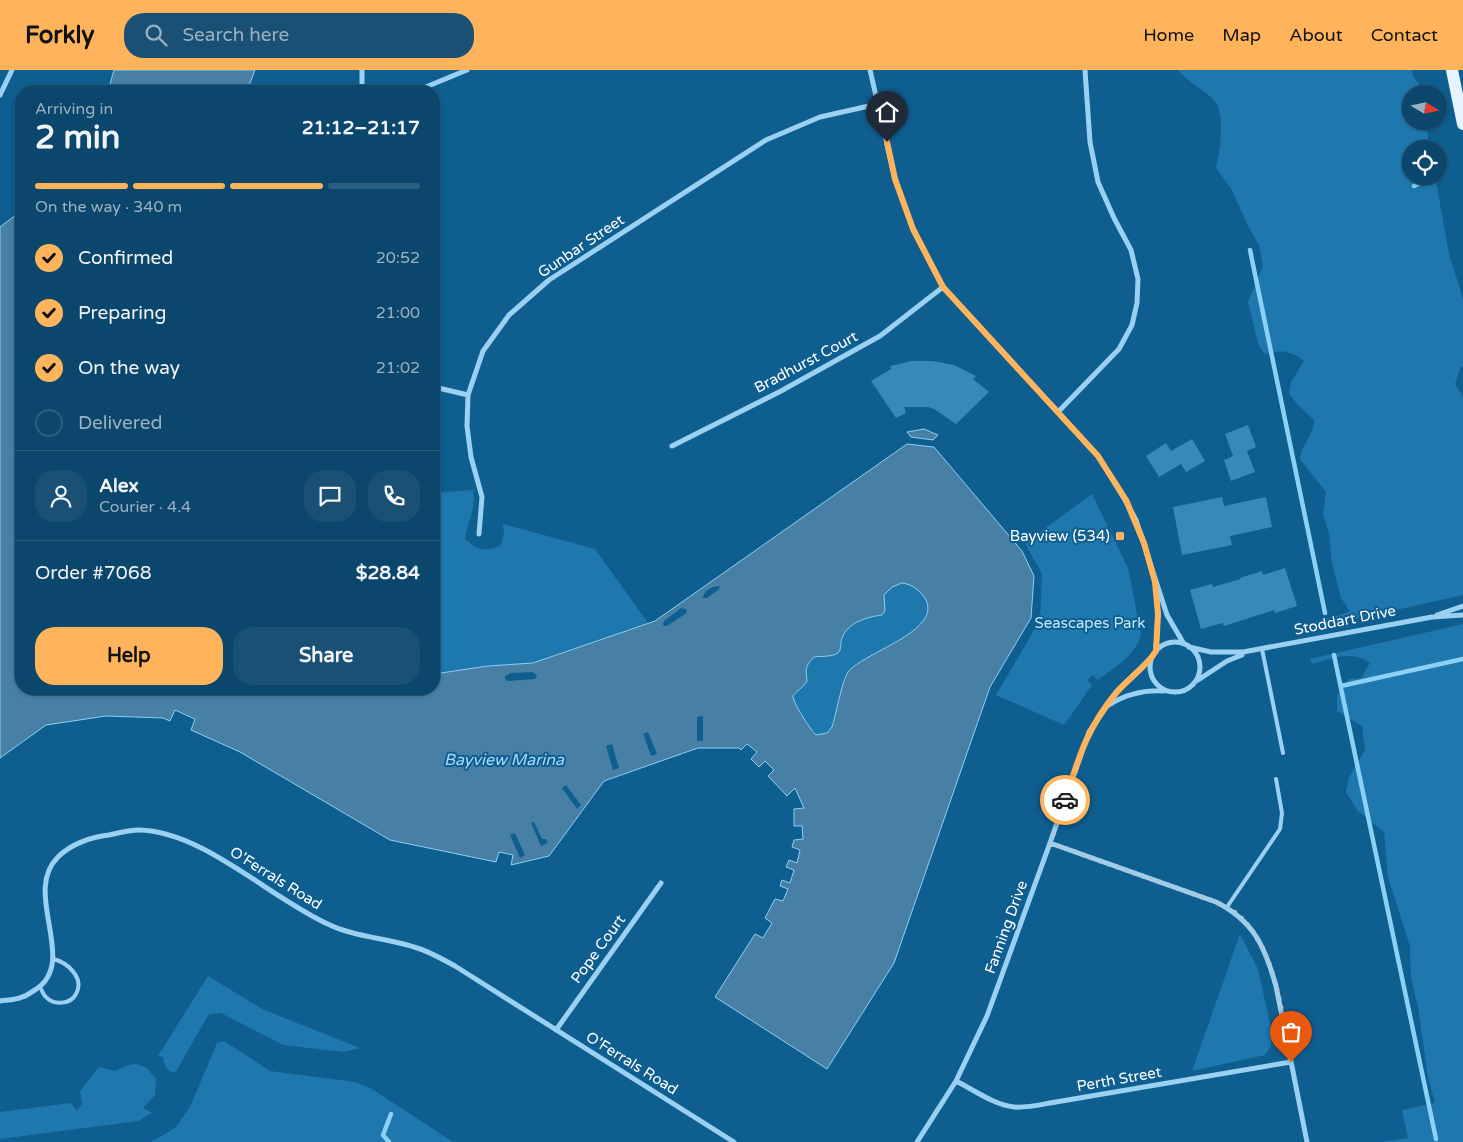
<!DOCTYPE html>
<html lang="en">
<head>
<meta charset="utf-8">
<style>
  body { margin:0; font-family:"Varela Round",sans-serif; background:#195074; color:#f1f3f6; height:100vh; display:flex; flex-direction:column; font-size:19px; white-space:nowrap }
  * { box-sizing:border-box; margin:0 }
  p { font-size:16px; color:#9ab1c2 }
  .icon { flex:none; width:28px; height:28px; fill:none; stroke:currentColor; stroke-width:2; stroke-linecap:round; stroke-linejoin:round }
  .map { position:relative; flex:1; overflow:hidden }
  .drawer { position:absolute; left:15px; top:15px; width:425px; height:610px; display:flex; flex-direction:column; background:#0b466c; border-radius:20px; box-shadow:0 1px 4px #0004,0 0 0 1px #2b5e7f }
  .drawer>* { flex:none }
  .needle { width:32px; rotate:100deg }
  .fabs { position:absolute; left:1402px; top:15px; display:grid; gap:10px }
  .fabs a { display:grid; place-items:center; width:45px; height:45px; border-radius:50%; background:#0b466c; box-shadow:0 1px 4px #0004,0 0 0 1px #2b5e7f; font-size:25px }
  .pin { position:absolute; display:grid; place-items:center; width:42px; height:42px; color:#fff; margin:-51px -21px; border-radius:50% 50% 50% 0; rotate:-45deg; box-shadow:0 0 5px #0007 }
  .pin .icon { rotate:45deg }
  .courier { position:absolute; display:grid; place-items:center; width:50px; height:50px; margin:-25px; border:4px solid #ffb45c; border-radius:50%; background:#fff; color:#222; box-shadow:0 1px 6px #0007 }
  .headline em { font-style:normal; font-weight:800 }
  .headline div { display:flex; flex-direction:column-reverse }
  .headline { display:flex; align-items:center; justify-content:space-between; height:85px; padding:0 20px }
  h1 { font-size:32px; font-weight:800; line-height:38px }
  .bar { display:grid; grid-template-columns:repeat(4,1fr); gap:8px 5px; align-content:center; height:60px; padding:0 20px }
  .bar i { height:6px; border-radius:4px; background:#2b5e7f }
  .bar .on { background:#ffb45c }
  .bar p { grid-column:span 4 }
  .line { display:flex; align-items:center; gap:12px; padding:0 20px; border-top:1px solid #2b5e7f }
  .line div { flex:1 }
  .round { display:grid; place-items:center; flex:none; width:52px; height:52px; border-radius:20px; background:#195074 }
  ol { padding:0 20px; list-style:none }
  li { display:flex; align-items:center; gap:15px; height:55px }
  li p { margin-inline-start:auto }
  li .icon { padding:5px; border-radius:50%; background:#ffb45c; color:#111; stroke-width:4 }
  li:last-child { color:#9ab1c2 }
  li i { width:28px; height:28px; border:2px solid #2b5e7f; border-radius:50% }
  .button { display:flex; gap:10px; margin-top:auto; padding:10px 20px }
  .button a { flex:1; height:58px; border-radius:20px; background:#ffb45c; color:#111; font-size:20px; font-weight:800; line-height:58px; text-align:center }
  .button a+a { background:#195074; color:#f1f3f6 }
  header { display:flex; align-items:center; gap:30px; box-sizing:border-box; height:70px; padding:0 25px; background:#ffb45c; color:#111 }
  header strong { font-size:24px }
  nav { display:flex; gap:28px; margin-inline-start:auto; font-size:18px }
  .search { width:350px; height:45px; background:#195074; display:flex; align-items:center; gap:12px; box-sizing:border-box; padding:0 18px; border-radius:20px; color:#9ab1c2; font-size:19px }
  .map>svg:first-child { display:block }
  .green { fill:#1e78ae }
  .water { fill:#4780a4; stroke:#8bd0f7; fill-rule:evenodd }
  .pier { fill:#0f5e90 }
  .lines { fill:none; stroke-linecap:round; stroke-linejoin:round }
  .stream { stroke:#8bd0f7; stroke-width:4.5 }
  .building { fill:#3888b9 }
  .lane { stroke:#9ad1f3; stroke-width:4 }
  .street { stroke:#9ad1f3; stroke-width:5 }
  .primary { stroke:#e6f4ff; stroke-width:12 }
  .done { stroke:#abc7d8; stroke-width:5; stroke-dasharray:0 9 }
  .route { stroke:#ffb45c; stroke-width:6 }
  .poi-dot { fill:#ffb45c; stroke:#0f5e90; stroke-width:2 }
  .labels { text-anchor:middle; stroke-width:4; stroke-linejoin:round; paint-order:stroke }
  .street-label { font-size:15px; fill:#fff; stroke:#0f5e90 }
  .poi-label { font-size:15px; fill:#fff; stroke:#0f5e90; text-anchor:end }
  .park-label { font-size:15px; fill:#c1e7fe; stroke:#0f5e90 }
  .water-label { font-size:16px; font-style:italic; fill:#a5dbfa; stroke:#0f5e90 }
</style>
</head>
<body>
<header>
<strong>Forkly</strong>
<div class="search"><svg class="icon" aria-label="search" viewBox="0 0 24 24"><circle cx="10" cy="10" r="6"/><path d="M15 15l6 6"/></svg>Search here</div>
<nav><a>Home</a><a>Map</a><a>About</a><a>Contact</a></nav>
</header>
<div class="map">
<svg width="1463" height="1072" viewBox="0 0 1463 1072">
  <rect width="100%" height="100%" fill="#0f5e90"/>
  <path class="green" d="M 1178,0 L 1412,0 C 1412,10 1421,11 1422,24 L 1411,24 L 1411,51 L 1425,51 L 1430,79 L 1411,79 L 1411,106 L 1435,106 L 1449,184 L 1463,229 L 1463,297 L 1461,296 L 1455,314 L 1463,327 L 1463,525 L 1306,560 L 1306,554 L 1337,546 L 1350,541 L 1341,528 L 1332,493 L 1329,463 L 1323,445 L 1326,422 L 1300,389 C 1302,373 1313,368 1314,350 L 1299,336 L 1289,324 L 1291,312 L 1304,291 C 1289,280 1282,280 1264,284 L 1258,273 L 1248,232 L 1263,196 L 1259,175 L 1248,156 L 1232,120 L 1216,98 C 1220,82 1226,42 1214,30 C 1203,19 1187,12 1178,0 Z
    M 473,420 C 476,443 468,448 465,469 C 478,480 483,482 500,476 L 504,465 L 503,454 L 595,479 L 648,553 L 533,593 L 488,596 L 434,604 L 434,423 Z
    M 1092,424 L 1128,498 L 1141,565 C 1135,586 1115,597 1098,610 L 1093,605 L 1087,610 L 1092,615 L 1064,655 L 996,625 L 1040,550 L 1042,504 L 1025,473 Z
    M 902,513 C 912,514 922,520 926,530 C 941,562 864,582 848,602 C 842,612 836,645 832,657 L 827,663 L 816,665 C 811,661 792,631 793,627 C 795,622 804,617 807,611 C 806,598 804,599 814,587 L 829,586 L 841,578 C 841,555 863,548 882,545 L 885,540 L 884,525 L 892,517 Z
    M 1463,554 L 1463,1072 L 1381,1072 L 1408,1068 L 1402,1040 L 1435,1033 L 1428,1008 L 1418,937 L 1411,907 L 1410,876 L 1388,807 L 1384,762 L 1358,741 L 1346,722 L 1349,707 L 1365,680 L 1362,656 L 1337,641 L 1337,625 L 1349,609 L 1361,608 L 1370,593 C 1352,580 1332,588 1312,594 L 1310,589 Z
    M 1240,864 L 1258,899 L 1272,963 L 1271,976 L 1265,985 L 1192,1001 Z
    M 208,906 L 262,939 L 360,978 L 344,982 L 283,975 L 221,943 L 209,944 L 175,1003 C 166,1000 164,996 163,987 L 158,986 Z
    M 224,971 L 270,1001 L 355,1012 L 372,1019 L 453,1072 L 151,1072 L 175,1058 L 190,1037 L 217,973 Z
    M 136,994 L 147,998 L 156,1009 L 155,1025 L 143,1038 L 152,1043 L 138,1051 L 0,1069 L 0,1042 L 71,1033 L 77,1041 L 82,1034 L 80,1021 L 99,997 L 115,1001 L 128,995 Z"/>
  <path class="water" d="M 114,0 L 255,0 L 247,21 L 108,21 Z
    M 21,141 L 21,619 L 434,619 L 434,604 L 488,596 L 533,593 L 655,551 L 907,374 L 934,377 L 1022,481 L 1034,506 L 1031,548 L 990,617 L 894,893 L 827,999 L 715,927 L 755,864 L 763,868 L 772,853 L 765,848 L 775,829 L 783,831 L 788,819 L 780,816 L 782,810 L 790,813 L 794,800 L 786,797 L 789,790 L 797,793 L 800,780 L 792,777 L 794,770 L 803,769 L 802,756 L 794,756 L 794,739 L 804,738 L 795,718 L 787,726 L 768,706 L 774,700 L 765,691 L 759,697 L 751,689 L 757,682 L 747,674 L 741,680 L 739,678 L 698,678 L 604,711 L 549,786 L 511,795 L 513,785 L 499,782 L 496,792 L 390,770 L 240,682 L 191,660 L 195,649 L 175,640 L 170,651 L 163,648 L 106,646 L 46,655 L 0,688 L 0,157 ZM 902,513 C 912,514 921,521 926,530 C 941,562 864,582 848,602 C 842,611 836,645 832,657 L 827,663 L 816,665 C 811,661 792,631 793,626 C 795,622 804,617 807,611 C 806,598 804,598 814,587 C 821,586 832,587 838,583 C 842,579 840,572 842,568 C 848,552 868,547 882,545 L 885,541 L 884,525 L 892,517 Z
    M 924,359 L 938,365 L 933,370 L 911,367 L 907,362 Z"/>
  <path class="pier" d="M 720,516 L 718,520 L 707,528 L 702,528 L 706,521 L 713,517 Z
    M 681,538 L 686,539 L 687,542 L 685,544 L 667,556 L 664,556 L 663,554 L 664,551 Z
    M 532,602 L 537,605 L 535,609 L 508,611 L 505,609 L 505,606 L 511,603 Z
    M 703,646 L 703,671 L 697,671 L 697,647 Z
    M 648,662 L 657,684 L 651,686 L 643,664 Z
    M 612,674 L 619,698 L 613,700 L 606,676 Z
    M 566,715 L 581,735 L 577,739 L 562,718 Z
    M 534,752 L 542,769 L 546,769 L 548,773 L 541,776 L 531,753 Z
    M 515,763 L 525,785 L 520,788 L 510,765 Z"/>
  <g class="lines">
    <path class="stream" d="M 1414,116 L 1430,107
      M 1250,180 L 1325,543
      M 1334,585 L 1436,1069
      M 1341,616 L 1463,589
      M 389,1072 L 383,1065 L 391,1044"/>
  </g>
  <path class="building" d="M 912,291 L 933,291 L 954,295 L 976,306 L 973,309 L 989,322 L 956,354 L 934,339 L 928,337 L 904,337 L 906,343 L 896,348 L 871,311 L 891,299 L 890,296 Z
    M 1248,355 L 1256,377 L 1247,381 L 1255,402 L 1231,411 L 1224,390 L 1233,386 L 1225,364 Z
    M 1192,369 L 1205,391 L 1186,402 L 1181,394 L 1159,407 L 1146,386 L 1166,373 L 1171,381 Z
    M 1222,427 L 1224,436 L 1266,427 L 1272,457 L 1230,466 L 1232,475 L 1182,485 L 1173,437 Z
    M 1285,498 L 1297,536 L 1275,543 L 1274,540 L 1224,556 L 1223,553 L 1201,559 L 1190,520 L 1212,514 L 1213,517 L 1241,509 L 1240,508 L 1262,501 L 1263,505 Z"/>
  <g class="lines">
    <path class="lane" d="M 1262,579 L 1283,683
      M 1227,837 L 1280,759 L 1282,743 L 1276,709
      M 40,917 C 42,920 43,925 46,927 C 54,936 71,934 76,924 C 85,908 67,892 53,889"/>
    <path class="street" d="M 362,0 L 362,21
      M 870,0 L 895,109 L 913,159 L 943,217 L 1098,386 L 1125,430 L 1136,450 L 1167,545 L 1184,574
      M 377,21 L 421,19 L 467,0
      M 0,25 L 12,0
      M 434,317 L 468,325
      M 1058,342 L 1119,279 L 1132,255 L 1137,233 L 1138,209 L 1131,180 L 1114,148 L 1098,112 L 1090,72 L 1085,0
      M 672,376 L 781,321 L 880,266 L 943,217
      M 479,464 L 482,427 L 471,387 L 467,356 L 468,325 L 483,281 L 509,245 L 549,210 L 766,70 L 820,47 L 878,34
      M 1156,522 L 1158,544 L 1156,580
      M 1437,545 L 1463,536
      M1150 597a25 25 0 1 1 50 0a25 25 0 1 1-50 0Z
      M 1189,577 L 1211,582 L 1243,582 L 1432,547 L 1463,545
      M 1198,610 L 1227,591 L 1242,585
      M 1109,635 C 1126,624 1143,620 1164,621
      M 1050,773 L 1216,832 C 1254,851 1265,877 1276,916 L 1307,1072
      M 0,931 C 7,930 16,930 22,927 C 27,926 31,922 35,920 C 80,892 21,823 58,787 C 71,774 91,767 109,765 C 118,763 129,760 139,760 C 203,761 271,829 330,855 C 355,867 387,868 414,877 C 429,881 442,889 455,896 L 734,1072
      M 556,960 L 661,813
      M 956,1011 C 974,1020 994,1035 1014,1037 C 1026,1038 1039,1035 1050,1033 L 1291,992
      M 917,1072 L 956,1011 L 987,946 L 1050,773 L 1089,662 L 1118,620 L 1153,586"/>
    <path class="primary" d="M 1452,0 L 1463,54"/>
  </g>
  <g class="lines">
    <path class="done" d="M 1065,730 L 1050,773 L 1216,832 C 1222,835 1228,837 1233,841 C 1276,873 1281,943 1291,992"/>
    <path class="route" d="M 887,72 L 895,109 L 913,159 L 943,217 L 1098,386 L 1126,430 L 1144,473 L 1155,512 L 1158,544 L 1156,581 C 1146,597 1129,608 1116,623 C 1087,658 1079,687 1065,730"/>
  </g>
  <rect class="poi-dot" x="1115" y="461" width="10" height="10" rx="2.5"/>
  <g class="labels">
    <g class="street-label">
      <text transform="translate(581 176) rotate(-34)" y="5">Gunbar Street</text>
      <text transform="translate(806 292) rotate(-28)" y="5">Bradhurst Court</text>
      <text transform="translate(1345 550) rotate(-11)" y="5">Stoddart Drive</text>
      <text transform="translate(276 808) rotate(32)" y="5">O'Ferrals Road</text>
      <text transform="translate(1006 857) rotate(-70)" y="5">Fanning Drive</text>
      <text transform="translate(598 879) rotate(-54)" y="5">Pope Court</text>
      <text transform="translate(632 993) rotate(32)" y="5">O'Ferrals Road</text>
      <text transform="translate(1119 1009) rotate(-10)" y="5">Perth Street</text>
    </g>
    <g class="poi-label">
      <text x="1110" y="471">Bayview (534)</text>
    </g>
    <g class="park-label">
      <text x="1090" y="558">Seascapes Park</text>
    </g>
    <g class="water-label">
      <text x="504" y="695">Bayview Marina</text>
    </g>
  </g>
</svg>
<div class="fabs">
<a><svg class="needle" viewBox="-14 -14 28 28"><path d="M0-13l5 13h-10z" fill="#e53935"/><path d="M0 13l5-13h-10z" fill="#9ab1c2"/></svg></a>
<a><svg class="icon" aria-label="locate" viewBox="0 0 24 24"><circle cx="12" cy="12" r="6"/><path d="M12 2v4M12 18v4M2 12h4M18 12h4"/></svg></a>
</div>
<div class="pin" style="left:1291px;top:992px;background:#ea580c"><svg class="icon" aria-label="bag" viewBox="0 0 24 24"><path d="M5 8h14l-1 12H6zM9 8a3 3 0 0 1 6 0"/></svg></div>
<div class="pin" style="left:887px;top:72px;background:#1f2937"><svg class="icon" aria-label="home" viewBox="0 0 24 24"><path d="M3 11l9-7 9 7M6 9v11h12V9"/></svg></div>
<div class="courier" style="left:1065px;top:730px"><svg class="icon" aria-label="car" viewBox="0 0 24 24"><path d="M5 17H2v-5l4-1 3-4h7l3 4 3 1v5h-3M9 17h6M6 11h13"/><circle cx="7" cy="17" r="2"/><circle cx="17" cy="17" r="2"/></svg></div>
<section class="drawer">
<div class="headline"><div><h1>2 min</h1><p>Arriving in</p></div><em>21:12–21:17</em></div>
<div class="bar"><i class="on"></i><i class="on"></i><i class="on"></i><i></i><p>On the way · 340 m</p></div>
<ol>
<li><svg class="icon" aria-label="check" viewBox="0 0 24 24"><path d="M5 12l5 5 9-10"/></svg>Confirmed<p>20:52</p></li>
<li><svg class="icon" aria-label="check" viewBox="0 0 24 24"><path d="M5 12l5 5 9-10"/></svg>Preparing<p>21:00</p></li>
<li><svg class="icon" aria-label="check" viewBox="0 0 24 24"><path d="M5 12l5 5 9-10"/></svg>On the way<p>21:02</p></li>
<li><i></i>Delivered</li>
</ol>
<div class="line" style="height:90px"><a class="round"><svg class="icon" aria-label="person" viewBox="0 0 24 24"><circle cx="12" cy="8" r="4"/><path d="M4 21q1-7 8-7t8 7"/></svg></a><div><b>Alex</b><p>Courier · 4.4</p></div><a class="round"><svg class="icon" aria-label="chat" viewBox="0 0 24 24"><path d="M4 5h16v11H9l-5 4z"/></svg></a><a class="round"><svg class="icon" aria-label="phone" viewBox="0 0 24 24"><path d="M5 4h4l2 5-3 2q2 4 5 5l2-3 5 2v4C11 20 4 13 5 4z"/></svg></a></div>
<div class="line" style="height:65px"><div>Order #7068</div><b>$28.84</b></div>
<div class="button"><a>Help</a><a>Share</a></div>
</section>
</div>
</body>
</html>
